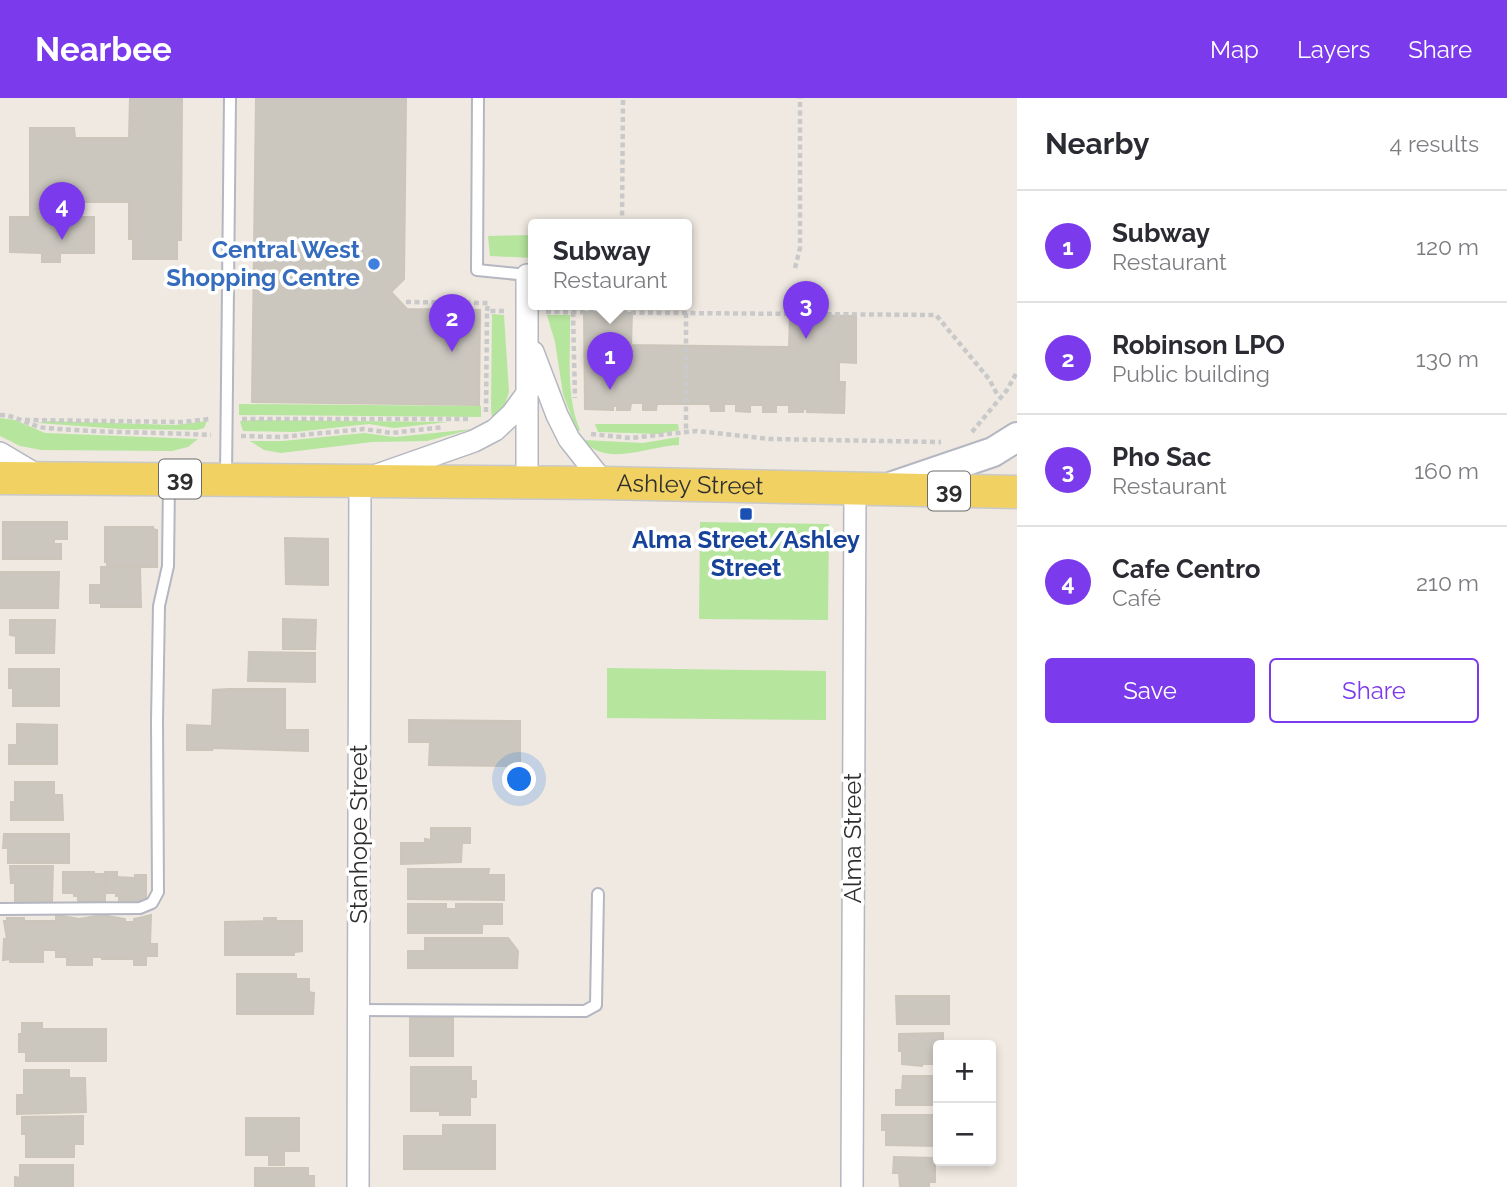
<!DOCTYPE html>
<html lang="en">
<head>
<meta charset="utf-8">
<style>
  body { margin:0; font-family:Raleway,sans-serif; background:#f2f2f3; color:#2b2b33 }
  .controls { position:absolute; right:21px; bottom:21px; display:grid; overflow:hidden; border-radius:7px; box-shadow:0 4px 10px #0003 }
  .controls button { width:63px; height:63px; display:grid; place-items:center; padding:0; border:0; border-bottom:2px solid #e1e1e2; background:#fff; color:#2b2b33; font:35px sans-serif }
  .you { position:absolute; left:520px; top:682px; width:24px; height:24px; margin:-18px; border:5px solid #fff; border-radius:50%; background:#1a73e8; box-shadow:0 0 0 10px #1a73e833 }
  .badge { display:grid; place-items:center; width:46px; height:46px; border-radius:50%; background:#7c3aed; color:#fff; font-size:23px; font-weight:700 }
  .pin { position:absolute; translate:-50% -58px; filter:drop-shadow(0 2px 4px #0008) }
  .pin::after { content:''; position:absolute; top:37px; width:24px; height:21px; background:inherit; clip-path:polygon(0 0,100% 0,50% 100%) }
  .popup { position:absolute; left:528px; top:121px; width:164px; height:91px; box-sizing:border-box; display:grid; place-content:center; border-radius:7px; background:#fff; filter:drop-shadow(0 2px 5px #0005); font-size:23px; white-space:nowrap; color:#7c7c81 }
  .popup b { font-size:26px; color:#2b2b33 }
  .popup::after { content:''; position:absolute; left:50%; top:100%; margin-left:-14px; border:14px solid transparent; border-top-color:#fff }
  .list { margin:0; padding:0; list-style:none }
  h2 { display:flex; justify-content:space-between; align-items:center; height:91px; margin:0; padding:0 28px; font-size:30px }
  h2 small { font-size:23px; font-weight:400; color:#7c7c81 }
  .list li { display:grid; grid-template-columns:46px 1fr auto; gap:21px; align-items:center; box-sizing:border-box; height:112px; padding:0 28px; border-top:2px solid #e1e1e2 }
  .list b { display:block; font-size:26px; white-space:nowrap }
  .list p { margin:0; font-size:23px; white-space:nowrap; color:#7c7c81 }
  .list em { font-size:23px; font-style:normal; color:#7c7c81 }
  .actions { display:flex; gap:14px; padding:21px 28px }
  .actions a { flex:1; padding:16px 0; border:2px solid #7c3aed; border-radius:7px; text-align:center; font-size:24px; color:#7c3aed }
  .actions .main { background:#7c3aed; color:#fff }
  .map { position:relative; flex:none; width:1017px; height:1089px; overflow:hidden }
  header { display:flex; align-items:center; gap:42px; box-sizing:border-box; height:98px; padding:0 35px; background:#7c3aed; color:#fff }
  header strong { font-size:33px }
  nav { display:flex; gap:38px; margin-inline-start:auto; font-size:24px }
  main { display:flex }
  aside { flex:1; background:#fff }
  .map>svg:first-child { display:block }
</style>
</head>
<body>
<header>
<strong>Nearbee</strong>
<nav><a>Map</a><a>Layers</a><a>Share</a></nav>
</header>
<main>
<div class="map">
<svg width="1017" height="1089" viewBox="0 0 1017 1089">
  <rect width="100%" height="100%" fill="#efe9e1"/>
  <path fill="#b6e59e" d="M533,137V160L490,158L488,138Z
    M492,216L504,217L509,294L504,309L495,319H492L491,311Z
    M547,217H570C571,254 565,297 580,332L577,334L563,296L555,244Z
    M239,306L481,308V319L239,317Z
    M0,320L15,322L45,335L198,341L188,349L172,353L41,352L20,348L0,338Z
    M256,322L448,324L394,330L369,326L295,334L243,333L240,323Z
    M49,323L175,327L207,323L204,330L197,332L121,331L38,325Z
    M595,326H678L679,332L659,336L598,334Z
    M473,331L427,343L372,344L281,355L264,352L250,343H282L364,335L395,339Z
    M679,339V347C647,348 607,370 583,342L643,345Z
    M700,424L829,426L828,522L699,521Z
    M607,570L826,573V622L607,620Z"/>
  <path fill="#cbc7bf" stroke="#cbc5ba" stroke-width="2" d="M130,0H182L181,142H177V161H133V141H129V104H74V119H94V155H60V164H42V155L10,154V119H30V30H74L75,40H129Z
    M256,0H406L404,181L391,194L407,211L480,212L479,307L252,304Z
    M584,214L632,215L631,247L789,249L790,217L856,218V265L839,264V284H845L844,315L807,314V311H803V314H789V307H776V314H763V307H750V314L736,313V306H724V313H711L710,306H657L656,312H643V305H631L630,312H617V308H613V312L585,311Z
    M3,424H67V441H54V446H61V461H3Z
    M105,429H153V431L157,432V469H107V464H105Z
    M285,440L328,441V487L286,486Z
    M101,469H140L141,509H101V505H90V487H101Z
    M0,474H59L58,510H0Z
    M283,521L316,522L315,551H283Z
    M10,522H55L54,555H16V538L10,537Z
    M249,554L315,555V584L248,583Z
    M9,571H59V608H13V590H9Z
    M229,591H285V632H308V653L213,650L212,652H187V627L212,628L213,592Z
    M409,622L520,623V668L429,667L430,644H409Z
    M17,626L57,627V666H9V647H17Z
    M15,684H54V697H62L63,722H11V704H15Z
    M431,730H470V745H462L461,764L401,766V745H425V741L431,742Z
    M4,736H69V765H8V750H3Z
    M10,768H53L52,804H15V785H11Z
    M408,771H489L488,777H504V802L408,801Z
    M63,774H94V776H105V803H78V798H74V795H63Z
    M105,774H117V779L135,780V777H146V803H119V798H116V795H105Z
    M408,806H446V811H456V806H502V826H482V835H408Z
    M56,817L79,821L102,817L125,821V824H134V821L151,817L150,846H157V858H146V867H134V861H102V859H92V867H67V859H56V852H43V864H10V861L3,862L4,841H7L4,823H7V820H24V823H56Z
    M264,820H276V823H302V853L294,854V857H225V824L264,823Z
    M425,840H508L518,853L517,870H408V853H425Z
    M237,876H296V881H309V894L314,895L313,916H237Z
    M896,898H949V926H897Z
    M410,920H453V958H410Z
    M22,925H42V931H106V963H26V954H19V936H22Z
    M943,935V947H938V953H935V966H922V968L902,966V953H899V936Z
    M411,969H471V983H476V999H470V1017H440V1013H411Z
    M24,972H69V980H85L86,1014L17,1016V997H24Z
    M903,978H938V1007H896V992H902Z
    M882,1017H935V1048L886,1047V1032H882Z
    M83,1018V1046H74V1059H26V1036H22V1019Z
    M246,1020H299V1053H284V1067H269V1057H246Z
    M443,1027H495V1071H404V1038H443Z
    M894,1059L935,1060V1084H929V1089H900L899,1075H893Z
    M20,1067H73V1089H15V1079L20,1080Z
    M255,1070H308V1078H314V1088H255Z"/>
  <g fill="none" stroke-linecap="round" stroke-linejoin="round">
    <g stroke="#b4b7c1" stroke-width="14">
      <path id="lane" d="M478,0L477,172L527,177
        M226,379L230,0
        M0,811L140,810L152,805L158,794L157,623L159,508L168,468L169,383
        M358,912L585,913L596,907L598,796"/>
    </g>
    <g stroke="#b4b7c1" stroke-width="24">
      <path id="street" d="M527,177V385
        M533,254L557,317L569,341L604,385
        M0,355L37,377
        M358,1089L360,383L474,343L495,332L512,316L528,294
        M852,1089L855,391"/>
    </g>
    <g stroke="#b4b7c1" stroke-width="32">
      <path id="secondary" d="M893,388L993,354L1017,339"/>
    </g>
    <g stroke="#c9c9c9" stroke-width="35">
      <g id="primary">
        <path id="s1" d="M0,380L604,385L1017,394"/>
      </g>
    </g>
    <path stroke="#c9c9c9" stroke-width="4.5" stroke-dasharray="5 3.5" stroke-linecap="butt" d="M622,126L623,0
      M795,170L800,150V0
      M406,204L488,205L487,213H505
      M546,214L936,217L989,281L997,296L1001,300
      M573,214L575,300
      M686,215V333
      M795,216V196
      M486,314L487,213
      M0,317C17,317 30,329 47,330C101,335 156,334 211,337
      M242,321H468
      M25,322L183,324L209,321
      M972,334L1007,292L1017,274
      M591,336L630,340L697,333L770,341L941,344
      M241,338L281,339L364,331L391,335L444,329"/>
    <use href="#lane" stroke="#fff" stroke-width="10"/>
    <use href="#street" stroke="#fff" stroke-width="21"/>
    <use href="#secondary" stroke="#fff" stroke-width="28"/>
    <use href="#primary" stroke="#f2d163" stroke-width="32"/>
  </g>
  <circle fill="#3f7fe0" stroke="#fff" stroke-width="2.5" cx="374" cy="166" r="7"/>
  <rect fill="#1a4fb4" stroke="#fff" stroke-width="2.5" x="739" y="409" width="14" height="14" rx="3.5"/>
  <g text-anchor="middle" stroke-width="7" stroke-linejoin="round" paint-order="stroke">
    <g fill="#fff" stroke="#6d6d6d" stroke-width="2">
      <rect x="159" y="361.5" width="42" height="39" rx="5"/>
      <rect x="928" y="373.5" width="42" height="39" rx="5"/>
    </g>
    <g font-size="23" font-weight="bold" fill="#2e2e2e">
      <text x="180" y="389">39</text>
      <text x="949" y="401">39</text>
    </g>
    <g font-size="24" font-weight="bold" fill="#366cbe" stroke="#fff" text-anchor="end">
      <text x="360" y="160">Central West<tspan x="360" dy="28">Shopping Centre</tspan></text>
    </g>
    <g font-size="24" fill="#2e2e2e" stroke="#fff">
      <text dy="8" stroke="none"><textPath href="#s1" startOffset="690">Ashley Street</textPath></text>
      <text transform="translate(359 736) rotate(-90)" y="8">Stanhope Street</text>
      <text transform="translate(853 740) rotate(-90)" y="8">Alma Street</text>
    </g>
    <g font-size="24" font-weight="bold" fill="#164399" stroke="#fff">
      <text x="746" y="450">Alma Street/Ashley<tspan x="746" dy="28">Street</tspan></text>
    </g>
  </g>
</svg>
<div class="controls">
<button>+</button>
<button>−</button>
</div>
<div class="you"></div>
<div class="pin badge" style="left:610px;top:292px">1</div>
<div class="popup"><b>Subway</b>Restaurant</div>
<div class="pin badge" style="left:452px;top:254px">2</div>
<div class="pin badge" style="left:806px;top:241px">3</div>
<div class="pin badge" style="left:62px;top:142px">4</div>
</div>
<aside>
<h2>Nearby<small>4 results</small></h2>
<ul class="list">
<li><span class="badge">1</span><div><b>Subway</b><p>Restaurant</p></div><em>120 m</em></li>
<li><span class="badge">2</span><div><b>Robinson LPO</b><p>Public building</p></div><em>130 m</em></li>
<li><span class="badge">3</span><div><b>Pho Sac</b><p>Restaurant</p></div><em>160 m</em></li>
<li><span class="badge">4</span><div><b>Cafe Centro</b><p>Café</p></div><em>210 m</em></li>
</ul>
<div class="actions"><a class="main">Save</a><a>Share</a></div>
</aside>
</main>
</body>
</html>
